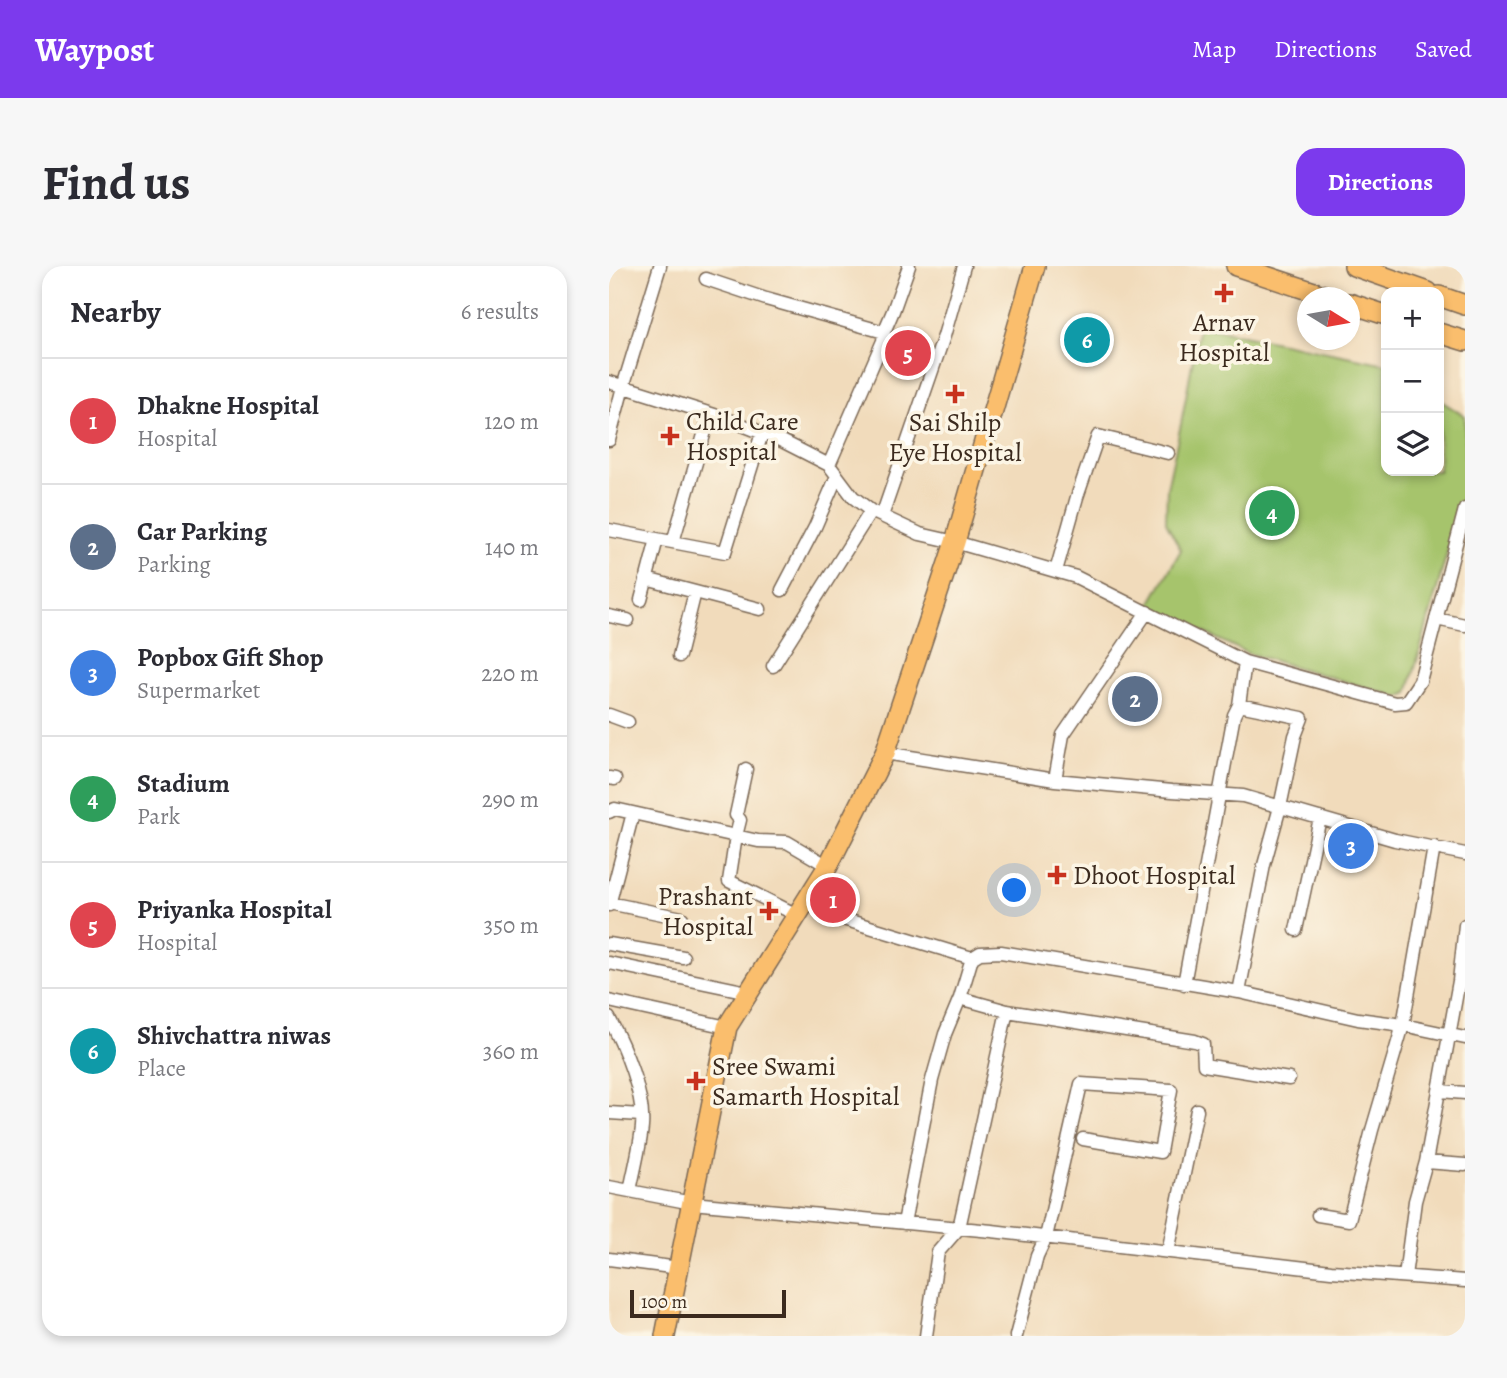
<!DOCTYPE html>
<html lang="en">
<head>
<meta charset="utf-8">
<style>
  body { margin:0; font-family:Alegreya,serif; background:#f7f7f7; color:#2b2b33 }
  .controls { position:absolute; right:21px; top:21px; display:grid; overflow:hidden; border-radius:14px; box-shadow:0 4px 10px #0003 }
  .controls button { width:63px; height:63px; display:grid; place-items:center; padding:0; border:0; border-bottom:2px solid #e1e1e2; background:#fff; color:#2b2b33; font:35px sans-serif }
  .compass { position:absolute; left:688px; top:21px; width:63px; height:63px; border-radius:50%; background:#fff; box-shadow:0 4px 10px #0003; rotate:101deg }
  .scale { position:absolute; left:21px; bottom:18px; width:156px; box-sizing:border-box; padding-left:7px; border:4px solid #3b2a1e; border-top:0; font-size:19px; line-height:24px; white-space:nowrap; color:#3b2a1e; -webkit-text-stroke:5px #fcf5e5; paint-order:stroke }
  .you { position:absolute; left:406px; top:625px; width:24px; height:24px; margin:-18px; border:5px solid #fff; border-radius:50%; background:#1a73e8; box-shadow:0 0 0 10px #1a73e833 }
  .badge { display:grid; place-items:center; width:46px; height:46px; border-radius:50%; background:#7c3aed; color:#fff; font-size:23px; font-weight:700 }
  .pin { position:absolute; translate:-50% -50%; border:4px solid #fff; box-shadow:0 2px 7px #0006 }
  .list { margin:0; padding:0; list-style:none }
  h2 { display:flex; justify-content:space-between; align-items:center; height:91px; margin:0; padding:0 28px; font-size:30px }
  h2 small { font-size:23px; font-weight:400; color:#7c7c81 }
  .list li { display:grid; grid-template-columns:46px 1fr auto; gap:21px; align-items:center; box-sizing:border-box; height:126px; padding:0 28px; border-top:2px solid #e1e1e2 }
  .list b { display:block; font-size:26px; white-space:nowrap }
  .list p { margin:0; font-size:23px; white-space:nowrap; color:#7c7c81 }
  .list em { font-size:23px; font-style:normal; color:#7c7c81 }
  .icon { flex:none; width:38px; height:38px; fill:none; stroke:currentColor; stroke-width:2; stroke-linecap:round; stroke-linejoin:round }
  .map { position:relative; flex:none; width:856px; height:1070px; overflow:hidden; border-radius:21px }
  header { display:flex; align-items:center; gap:42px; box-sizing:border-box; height:98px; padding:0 35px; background:#7c3aed; color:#fff }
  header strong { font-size:33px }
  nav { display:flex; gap:38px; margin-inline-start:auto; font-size:24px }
  .intro { display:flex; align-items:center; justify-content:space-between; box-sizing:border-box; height:168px; padding:0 42px }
  h1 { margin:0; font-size:49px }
  .button { padding:18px 32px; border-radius:21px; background:#7c3aed; color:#fff; font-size:24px; font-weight:700 }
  main { display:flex; gap:42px; padding:0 42px }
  aside { flex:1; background:#fff; border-radius:21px; box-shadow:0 4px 10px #0003 }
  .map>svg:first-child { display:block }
</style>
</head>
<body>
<header>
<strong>Waypost</strong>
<nav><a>Map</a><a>Directions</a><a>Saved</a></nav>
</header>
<div class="intro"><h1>Find us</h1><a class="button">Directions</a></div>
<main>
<aside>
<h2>Nearby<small>6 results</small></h2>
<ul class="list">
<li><span class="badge" style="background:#e0444e">1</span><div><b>Dhakne Hospital</b><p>Hospital</p></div><em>120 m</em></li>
<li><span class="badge" style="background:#5c6f8a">2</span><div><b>Car Parking</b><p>Parking</p></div><em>140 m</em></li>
<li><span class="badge" style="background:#3f7fe0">3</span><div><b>Popbox Gift Shop</b><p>Supermarket</p></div><em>220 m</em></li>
<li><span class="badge" style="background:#2e9e5b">4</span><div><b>Stadium</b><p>Park</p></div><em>290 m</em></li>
<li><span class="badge" style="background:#e0444e">5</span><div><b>Priyanka Hospital</b><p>Hospital</p></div><em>350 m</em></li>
<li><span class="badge" style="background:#0f9aa8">6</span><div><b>Shivchattra niwas</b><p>Place</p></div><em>360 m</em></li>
</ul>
</aside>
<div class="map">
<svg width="856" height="1070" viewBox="0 0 856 1070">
  <rect width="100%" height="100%" fill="#fcf5e5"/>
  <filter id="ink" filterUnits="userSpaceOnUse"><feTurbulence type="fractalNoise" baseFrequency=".0143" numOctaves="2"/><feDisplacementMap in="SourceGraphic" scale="14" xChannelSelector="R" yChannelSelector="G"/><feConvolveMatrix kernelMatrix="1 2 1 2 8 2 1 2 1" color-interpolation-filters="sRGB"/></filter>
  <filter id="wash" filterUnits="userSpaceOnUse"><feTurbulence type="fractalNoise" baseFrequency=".00686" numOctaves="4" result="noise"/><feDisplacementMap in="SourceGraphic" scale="28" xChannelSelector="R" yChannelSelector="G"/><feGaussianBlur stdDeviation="1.57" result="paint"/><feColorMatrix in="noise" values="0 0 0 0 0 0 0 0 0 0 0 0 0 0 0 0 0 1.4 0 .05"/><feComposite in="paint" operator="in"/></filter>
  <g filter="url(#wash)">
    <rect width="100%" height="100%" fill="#f1dbbb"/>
    <path fill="#a6c46c" stroke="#707745" stroke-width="2" d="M590,60L777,98V205H830V134L856,150V222L799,427L790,431L638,387L540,340L572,284L557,256L558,222L572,158Z"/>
  </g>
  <g filter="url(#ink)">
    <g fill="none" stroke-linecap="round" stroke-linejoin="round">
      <g stroke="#7b6855" stroke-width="15">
        <path id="minor" d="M97,13L157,33L275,66
          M0,116L118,153L169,173L220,199L244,231L262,245L311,268L346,276L467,311L636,396L786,437L797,436L811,415L856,243
          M0,174L14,121L51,0
          M220,199L274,75L275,66L284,45L300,0
          M273,250L335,70L355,0
          M0,264L116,286L153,167
          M64,276L101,148
          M447,305L468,231L489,170L559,187
          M37,313L151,343
          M173,324L206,261L228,210
          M32,334L48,273
          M0,350L19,354
          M827,353L856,359
          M70,390L86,326
          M164,400L262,245
          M0,449L19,456
          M276,487L446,514L563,525L634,530L786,574L856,588
          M137,503L127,549L131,554L127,570L120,615L188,649
          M0,512L6,513
          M446,514L454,469L538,346
          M0,546L6,543L149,575L178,576L219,600
          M201,628L231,652L363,692L371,687L392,686L630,726L749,753L794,759L856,772
          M0,637L73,652
          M0,639L24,547
          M687,664L711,552
          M0,678L74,691
          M0,697L139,726
          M575,718L625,449L630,439L636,396
          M630,726L655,599L671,541L686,470L693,452L630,439
          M351,732L398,745L586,775L594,778L595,799L680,813
          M0,735L118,761
          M0,752C15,780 36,829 33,861C31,882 25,904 21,925
          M831,825L856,827
          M0,847L32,849
          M817,896L850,715L856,659
          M0,921L83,937L383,965L722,1005L856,1015
          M709,949L740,954L763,864L794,759L825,581
          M295,957L323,814L336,768L351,732L363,692
          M559,986L588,844
          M0,993L70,1002
          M796,1010L806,935L817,896L856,899
          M317,1070L329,986L350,962L398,745
          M407,1070L428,990L437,971L472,818L562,824L551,886L474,873"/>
      </g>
      <g stroke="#7b6855" stroke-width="22">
        <path id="primary" d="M627,0L723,32
          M745,0L819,26
          M830,30L856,39
          M740,37L777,49
          M830,67L856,75
          M56,1070L118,761L219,600L276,487L346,276L426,0"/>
      </g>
      <use href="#minor" stroke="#fff" stroke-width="12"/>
      <use href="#primary" stroke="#fabe6d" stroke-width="19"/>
    </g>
  </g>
  <g fill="#c8321e" stroke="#fcf5e5" stroke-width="2.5">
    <path d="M611.5 16.5h7v7h7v7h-7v7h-7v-7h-7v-7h7z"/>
    <path d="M342.5 117.5h7v7h7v7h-7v7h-7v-7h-7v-7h7z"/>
    <path d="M57.5 159.5h7v7h7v7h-7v7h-7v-7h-7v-7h7z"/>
    <path d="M444.5 598.5h7v7h7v7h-7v7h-7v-7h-7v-7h7z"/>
    <path d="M156.5 634.5h7v7h7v7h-7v7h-7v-7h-7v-7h7z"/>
    <path d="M83.5 804.5h7v7h7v7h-7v7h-7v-7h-7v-7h7z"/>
  </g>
  <g text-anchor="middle" stroke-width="7" stroke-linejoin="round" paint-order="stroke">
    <g font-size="26" fill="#3b2a1e" stroke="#fcf5e5" text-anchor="start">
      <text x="615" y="65" text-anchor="middle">Arnav<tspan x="615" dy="30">Hospital</tspan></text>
      <text x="77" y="164">Child Care<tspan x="77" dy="30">Hospital</tspan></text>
      <text x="346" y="165" text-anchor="middle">Sai Shilp<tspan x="346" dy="30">Eye Hospital</tspan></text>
      <text x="464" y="618">Dhoot Hospital</text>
      <text x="144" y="639" text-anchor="end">Prashant<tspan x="144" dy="30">Hospital</tspan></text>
      <text x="103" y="809">Sree Swami<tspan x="103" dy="30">Samarth Hospital</tspan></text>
    </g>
  </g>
</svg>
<div class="controls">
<button>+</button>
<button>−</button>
<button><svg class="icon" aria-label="layers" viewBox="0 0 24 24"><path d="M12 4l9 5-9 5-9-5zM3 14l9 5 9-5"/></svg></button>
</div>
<svg class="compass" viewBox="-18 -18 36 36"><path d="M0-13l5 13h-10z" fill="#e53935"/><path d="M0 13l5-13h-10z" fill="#7c7c81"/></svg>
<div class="scale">100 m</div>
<div class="you"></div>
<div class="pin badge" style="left:224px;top:634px;background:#e0444e">1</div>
<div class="pin badge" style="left:526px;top:433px;background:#5c6f8a">2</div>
<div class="pin badge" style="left:742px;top:580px;background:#3f7fe0">3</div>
<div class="pin badge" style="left:663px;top:247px;background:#2e9e5b">4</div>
<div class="pin badge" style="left:299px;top:87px;background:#e0444e">5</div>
<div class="pin badge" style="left:478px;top:74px;background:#0f9aa8">6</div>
</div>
</main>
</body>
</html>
